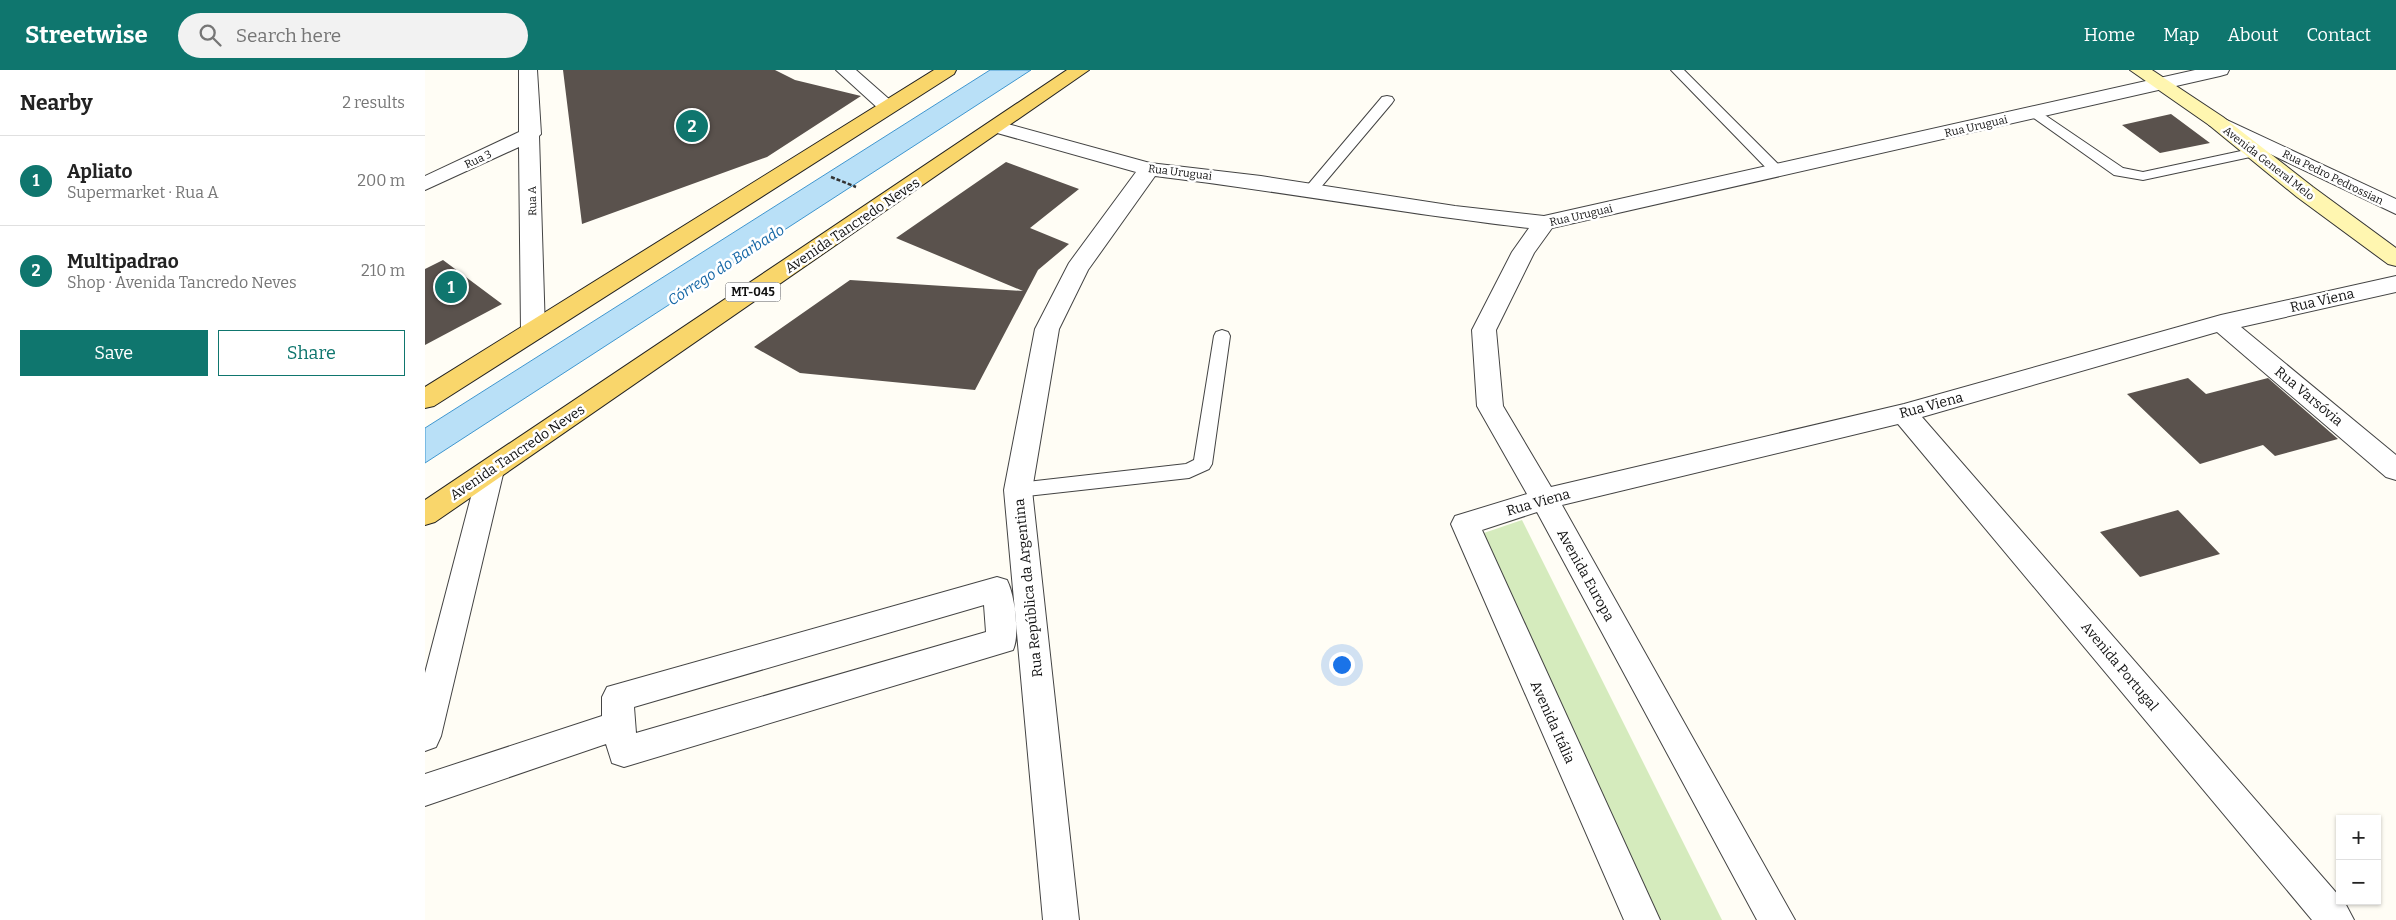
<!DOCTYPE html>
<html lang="en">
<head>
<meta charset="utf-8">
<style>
  body { margin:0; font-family:Bitter,serif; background:#f2f2f2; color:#222 }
  .controls { position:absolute; right:15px; bottom:15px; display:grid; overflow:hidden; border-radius:0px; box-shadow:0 1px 4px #0004 }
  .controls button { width:45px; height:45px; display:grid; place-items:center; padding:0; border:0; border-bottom:1px solid #e0e0e0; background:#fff; color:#222; font:25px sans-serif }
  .you { position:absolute; left:916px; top:594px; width:18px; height:18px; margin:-12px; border:4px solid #fff; border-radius:50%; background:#1a73e8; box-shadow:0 0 0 8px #1a73e833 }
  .badge { display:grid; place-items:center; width:32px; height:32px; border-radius:50%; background:#0f766e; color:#fff; font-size:16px; font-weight:700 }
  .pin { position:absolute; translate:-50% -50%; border:2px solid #fff; box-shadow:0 1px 5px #0006 }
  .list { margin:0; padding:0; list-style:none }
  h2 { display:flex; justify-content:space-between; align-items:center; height:65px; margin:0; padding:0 20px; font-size:21px }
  h2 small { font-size:16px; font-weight:400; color:#767676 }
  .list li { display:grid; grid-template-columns:32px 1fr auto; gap:15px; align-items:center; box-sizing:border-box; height:90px; padding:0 20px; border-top:1px solid #e0e0e0 }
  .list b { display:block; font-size:19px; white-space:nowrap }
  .list p { margin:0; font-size:16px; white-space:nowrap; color:#767676 }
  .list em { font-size:16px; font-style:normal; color:#767676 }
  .actions { display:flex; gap:10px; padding:15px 20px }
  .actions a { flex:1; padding:11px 0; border:1px solid #0f766e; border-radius:0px; text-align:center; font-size:18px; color:#0f766e }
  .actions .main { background:#0f766e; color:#fff }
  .icon { flex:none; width:28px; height:28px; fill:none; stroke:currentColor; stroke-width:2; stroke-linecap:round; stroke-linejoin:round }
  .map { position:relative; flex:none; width:1971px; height:850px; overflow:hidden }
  header { display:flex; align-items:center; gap:30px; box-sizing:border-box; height:70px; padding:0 25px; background:#0f766e; color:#fff }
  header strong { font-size:24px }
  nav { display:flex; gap:28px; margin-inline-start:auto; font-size:18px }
  .search { width:350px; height:45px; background:#f2f2f2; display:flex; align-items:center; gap:12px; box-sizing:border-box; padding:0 18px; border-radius:28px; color:#767676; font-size:19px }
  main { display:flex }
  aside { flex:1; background:#fff }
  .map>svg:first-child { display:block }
</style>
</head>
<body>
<header>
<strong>Streetwise</strong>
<div class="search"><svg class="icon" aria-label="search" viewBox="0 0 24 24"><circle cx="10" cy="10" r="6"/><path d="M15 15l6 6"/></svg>Search here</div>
<nav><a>Home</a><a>Map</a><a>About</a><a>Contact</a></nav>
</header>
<main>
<aside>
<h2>Nearby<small>2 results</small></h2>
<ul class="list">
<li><span class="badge">1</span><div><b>Apliato</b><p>Supermarket · Rua A</p></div><em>200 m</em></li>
<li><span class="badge">2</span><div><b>Multipadrao</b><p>Shop · Avenida Tancredo Neves</p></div><em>210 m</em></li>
</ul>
<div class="actions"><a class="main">Save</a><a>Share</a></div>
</aside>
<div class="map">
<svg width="1971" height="850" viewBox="0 0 1971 850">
  <rect width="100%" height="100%" fill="#fffdf5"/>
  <path fill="#d5ebbd" d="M1097,450L1297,850H1227L1053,465Z"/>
  <path fill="#b9e0f7" stroke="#3f96cf" d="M565,0H606L0,393V358Z"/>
  <path fill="#5a524d" d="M138,0H350L370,10L436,26L342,87L157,154Z
    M1746,44L1785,73L1735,83L1697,55Z
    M581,92L654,119L605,158L644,174L613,200L550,320L375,303L329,277L425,210L598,221L471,168Z
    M18,190L77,234L0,275V199Z
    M1763,308L1781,324L1843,308L1913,369L1850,386L1838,375L1775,394L1702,324Z
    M1753,440L1795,484L1715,507L1675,462Z"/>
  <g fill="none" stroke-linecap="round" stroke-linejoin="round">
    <g stroke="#444" stroke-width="2">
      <path id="lane" d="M1246,0H1259L1357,98L1359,101L1357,104H1347Z
        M962,26L967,27L969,30L967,33L891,123H881L879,120L881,117L957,27Z
        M1611,39L1698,98L1718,102L1830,78L1837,82L1830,86L1718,110L1689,105L1606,46L1604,43Z
        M797,260L803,262L805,266L787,394L784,399L764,408L593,427L586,425L584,420L586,415L593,413L761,394L769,390L789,266L791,262Z"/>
    </g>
    <g stroke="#444" stroke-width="2">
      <path id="street" d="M94,0H112L116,64L114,66L120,261L117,267L108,269L99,267L96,261L94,77L0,120V106L94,62Z
        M411,0H431L473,37L470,41H456Z
        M1770,0H1804L1802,4L1795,6L1127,158L1109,183L1071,260L1078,336L1126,417L1479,334L1796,245L1971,206V222L1816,257L1971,385V410L1961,407L1792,262L1497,347L1915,827V831H1919L1929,850H1887L1473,354L1137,435L1370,850H1332L1112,442L1057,460L1235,850H1199L1026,454L1030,446L1102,424L1052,336L1047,260L1087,182L1104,158C979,144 855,121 730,106L663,200L634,259L607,420L654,850H618L579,420L610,259L644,193L711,102L565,61L562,57L565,53H579L725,93L836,106L1030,136L1119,146Z
        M1791,45L1971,129V144L1784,55L1781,51L1784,47Z
        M66,390L76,393L79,400L16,666L11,677L0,681V603L53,400L56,393Z
        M572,507L582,510C590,526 595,565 588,580L199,697L187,693L181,674L0,736V704L177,646V627L182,617ZM559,535L561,562L211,663L209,637Z"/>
    </g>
    <g stroke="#333" stroke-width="2">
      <path id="secondary" d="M1705,0H1727L1798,47L1888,117L1971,178V196L1963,194L1872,127L1784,55Z"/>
    </g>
    <g stroke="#222" stroke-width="2">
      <path id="primary" d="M509,0H531L529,4L9,336L0,338V317Z
        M642,0H664L10,452L0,455V430Z"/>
    </g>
    <path stroke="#333" stroke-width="2.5" stroke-dasharray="4 2" stroke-linecap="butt" d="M406,107L431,117"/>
    <use href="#lane" fill="#fff" fill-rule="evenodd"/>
    <use href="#street" fill="#fff" fill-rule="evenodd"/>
    <use href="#secondary" fill="#fff6b0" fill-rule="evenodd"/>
    <use href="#primary" fill="#f9d66b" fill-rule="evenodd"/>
  </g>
  <g text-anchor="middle" stroke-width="5" stroke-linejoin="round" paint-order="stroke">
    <g font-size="11" fill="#111" stroke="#fff">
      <text transform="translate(1551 56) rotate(-13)" y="4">Rua Uruguai</text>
      <text transform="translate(53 89) rotate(-25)" y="4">Rua 3</text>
      <text transform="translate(1844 93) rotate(38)" y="4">Avenida General Melo</text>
      <text transform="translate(755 102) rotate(7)" y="4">Rua Uruguai</text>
      <text transform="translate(1908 107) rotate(26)" y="4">Rua Pedro Pedrossian</text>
      <text transform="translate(107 131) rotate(-91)" y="4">Rua A</text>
      <text transform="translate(1156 145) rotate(-13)" y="4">Rua Uruguai</text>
    </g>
    <rect fill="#fff" stroke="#585858" stroke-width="1" x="300.5" y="212.5" width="55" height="19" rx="4"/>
    <g font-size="12" font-weight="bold" fill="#111">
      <text x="328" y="226">MT-045</text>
    </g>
    <g font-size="14" fill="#111" stroke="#fff">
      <text transform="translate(427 155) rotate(-34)" y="5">Avenida Tancredo Neves</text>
      <text transform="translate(1897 230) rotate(-13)" y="5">Rua Viena</text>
      <text transform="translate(1884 326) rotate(40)" y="5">Rua Varsóvia</text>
      <text transform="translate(1506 335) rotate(-15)" y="5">Rua Viena</text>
      <text transform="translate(92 382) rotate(-34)" y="5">Avenida Tancredo Neves</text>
      <text transform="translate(1113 432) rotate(-16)" y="5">Rua Viena</text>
      <text transform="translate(1161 505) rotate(61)" y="5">Avenida Europa</text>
      <text transform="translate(603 518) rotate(-96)" y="5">Rua República da Argentina</text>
      <text transform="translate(1695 596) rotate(50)" y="5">Avenida Portugal</text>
      <text transform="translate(1128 652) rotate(66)" y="5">Avenida Itália</text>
    </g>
    <g font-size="15" font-style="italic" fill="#1768a6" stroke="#fff">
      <text transform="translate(301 195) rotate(-33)" y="5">Córrego do Barbado</text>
    </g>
  </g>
</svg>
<div class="controls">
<button>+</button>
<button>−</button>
</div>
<div class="you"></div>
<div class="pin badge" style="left:26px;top:217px">1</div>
<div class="pin badge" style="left:267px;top:56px">2</div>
</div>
</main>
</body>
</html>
